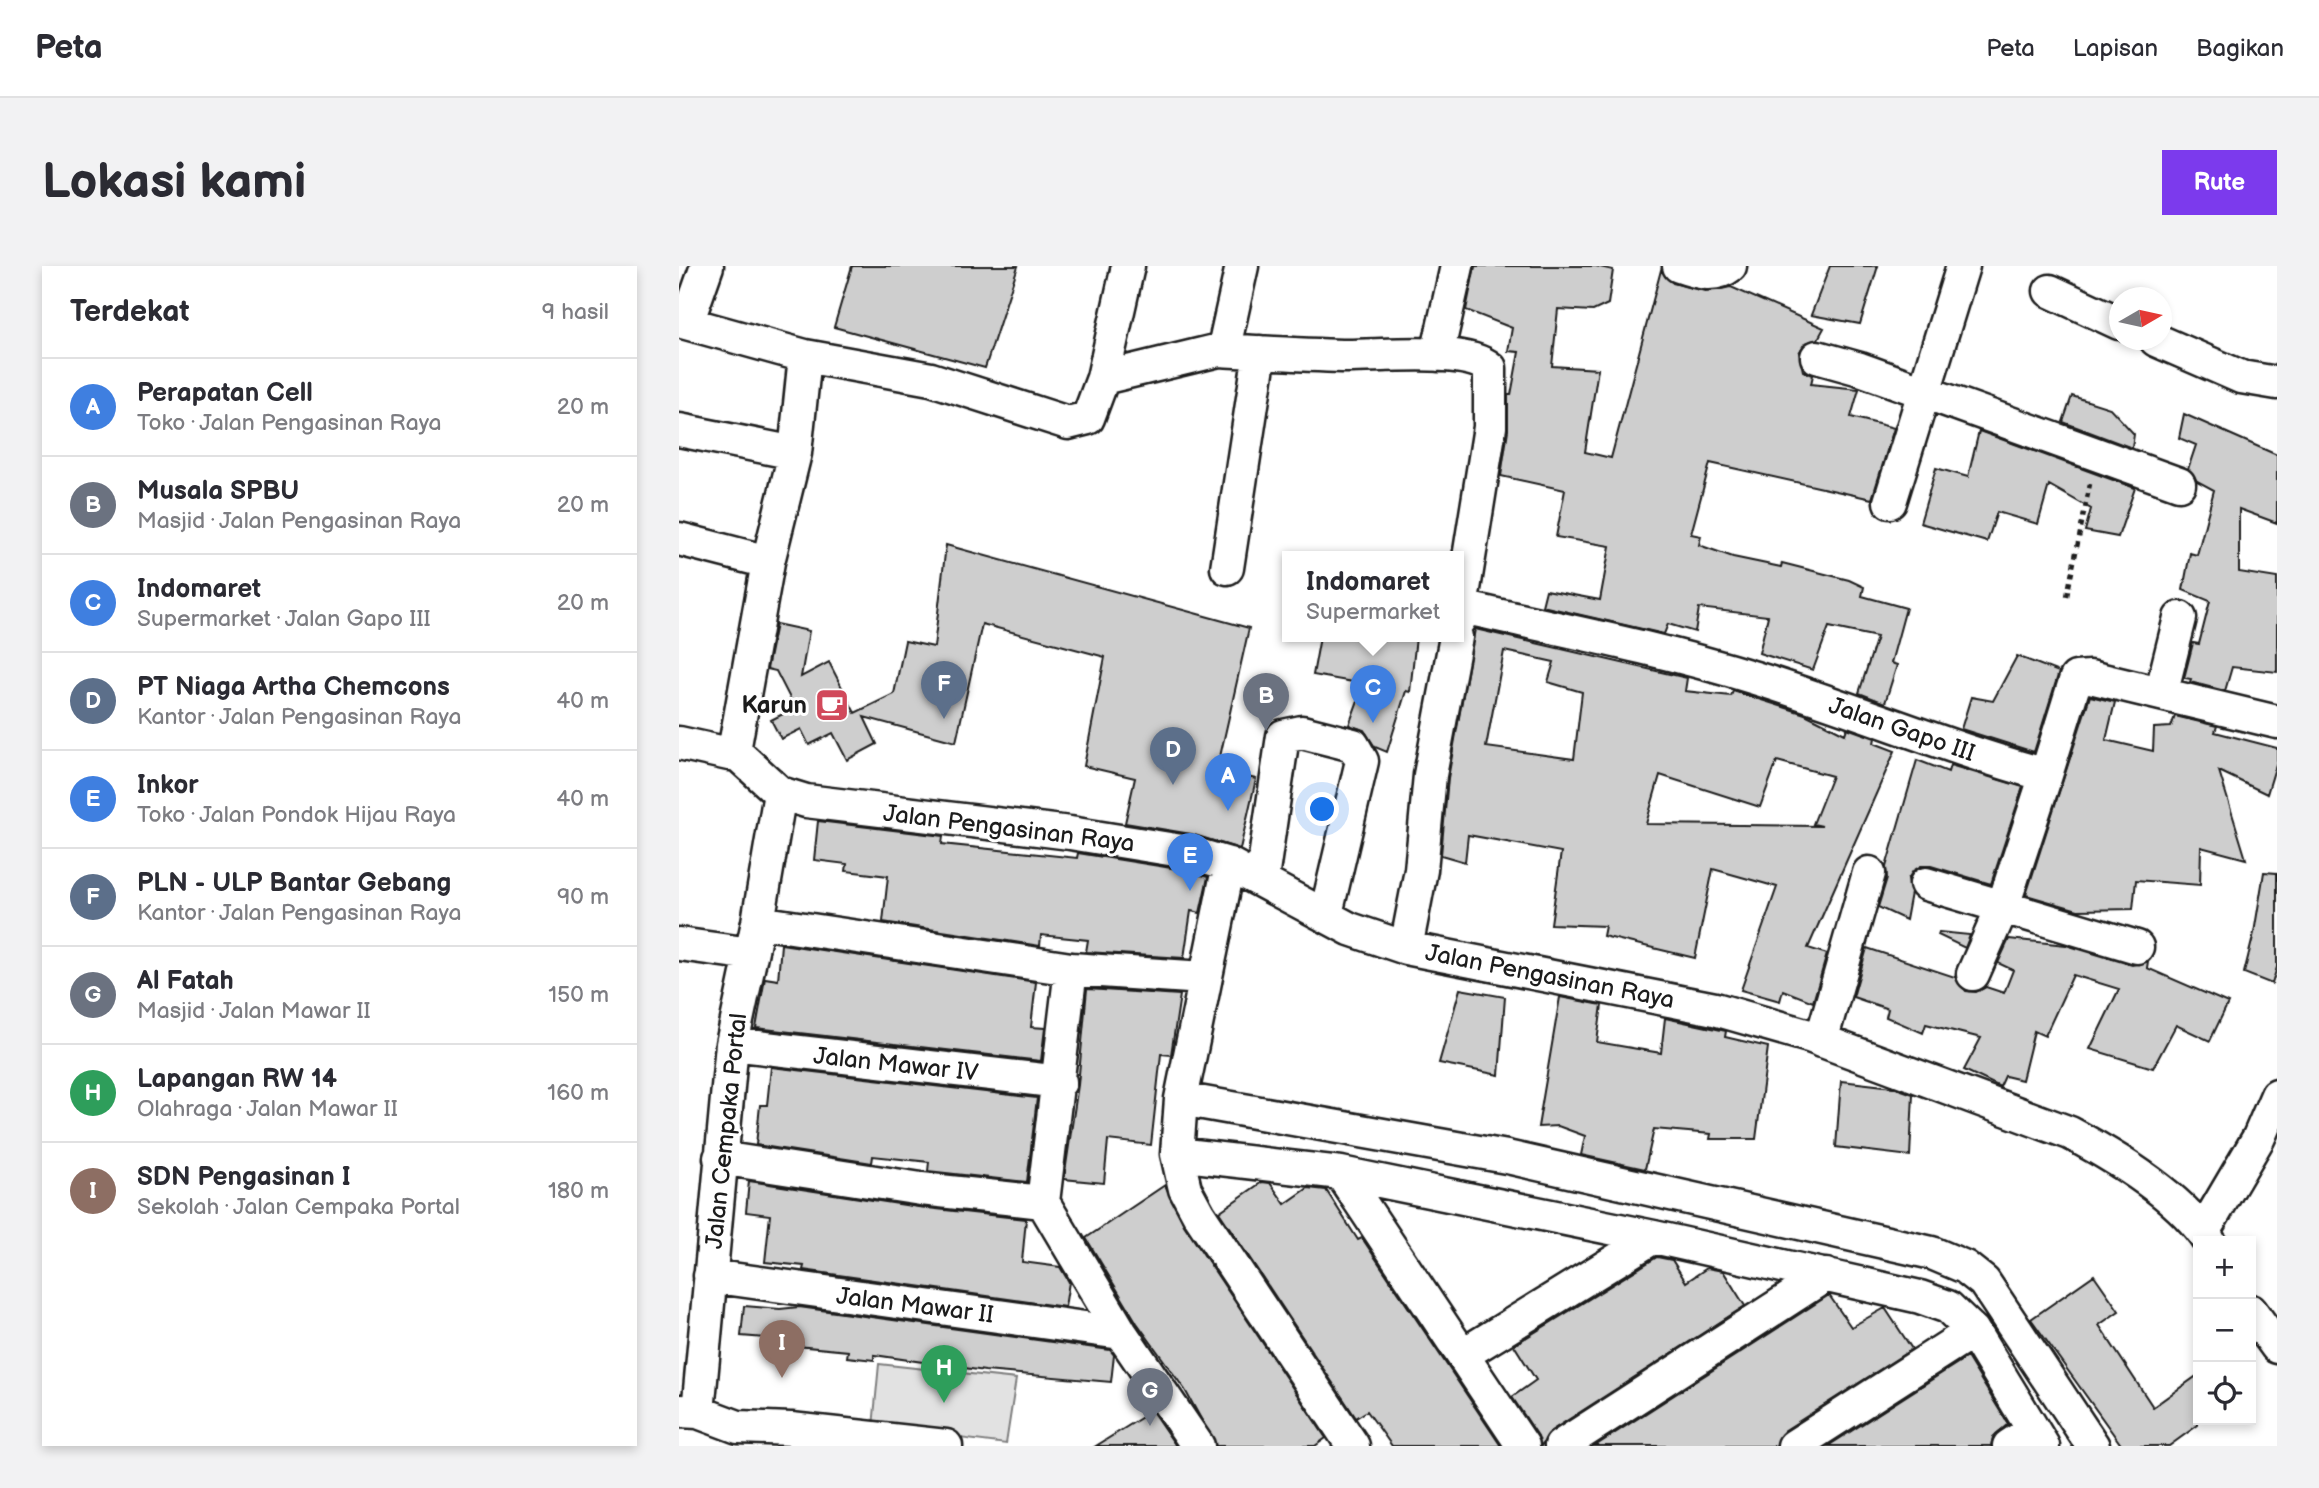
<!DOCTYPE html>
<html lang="id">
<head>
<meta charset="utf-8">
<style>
  body { margin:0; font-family:"Balsamiq Sans",sans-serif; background:#f2f2f3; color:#2b2b33 }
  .controls { position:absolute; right:21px; bottom:21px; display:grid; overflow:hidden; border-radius:0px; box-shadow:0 4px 10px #0003 }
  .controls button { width:63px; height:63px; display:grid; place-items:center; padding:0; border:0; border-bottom:2px solid #e1e1e2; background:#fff; color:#2b2b33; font:35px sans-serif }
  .compass { position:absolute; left:1430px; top:21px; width:63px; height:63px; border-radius:50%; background:#fff; box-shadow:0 4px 10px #0003; rotate:81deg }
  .you { position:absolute; left:644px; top:544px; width:24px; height:24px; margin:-18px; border:5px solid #fff; border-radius:50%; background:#1a73e8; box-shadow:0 0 0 10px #1a73e833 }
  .badge { display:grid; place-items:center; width:46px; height:46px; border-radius:50%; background:#7c3aed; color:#fff; font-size:23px; font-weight:700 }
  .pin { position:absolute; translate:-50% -58px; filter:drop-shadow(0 2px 4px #0008) }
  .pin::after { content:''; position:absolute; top:37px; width:24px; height:21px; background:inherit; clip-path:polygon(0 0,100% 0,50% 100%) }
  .popup { position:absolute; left:603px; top:285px; width:182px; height:91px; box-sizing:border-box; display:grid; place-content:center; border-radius:0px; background:#fff; filter:drop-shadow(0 2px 5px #0005); font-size:23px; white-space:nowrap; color:#7c7c81 }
  .popup b { font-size:26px; color:#2b2b33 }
  .popup::after { content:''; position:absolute; left:50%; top:100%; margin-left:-14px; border:14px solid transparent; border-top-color:#fff }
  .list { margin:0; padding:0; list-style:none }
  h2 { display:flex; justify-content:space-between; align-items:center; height:91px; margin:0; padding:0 28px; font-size:30px }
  h2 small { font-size:23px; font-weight:400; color:#7c7c81 }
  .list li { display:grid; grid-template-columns:46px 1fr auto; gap:21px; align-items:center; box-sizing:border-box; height:98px; padding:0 28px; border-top:2px solid #e1e1e2 }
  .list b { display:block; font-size:26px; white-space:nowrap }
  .list p { margin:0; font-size:23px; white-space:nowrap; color:#7c7c81 }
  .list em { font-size:23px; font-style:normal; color:#7c7c81 }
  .icon { flex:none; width:38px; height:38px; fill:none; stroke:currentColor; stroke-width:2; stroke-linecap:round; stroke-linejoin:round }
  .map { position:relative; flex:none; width:1598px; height:1180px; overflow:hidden; border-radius:0px }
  header { display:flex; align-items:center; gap:42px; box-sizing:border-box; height:98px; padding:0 35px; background:#fff; border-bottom:2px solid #e1e1e2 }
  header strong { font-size:33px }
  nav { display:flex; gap:38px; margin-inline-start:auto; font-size:24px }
  .intro { display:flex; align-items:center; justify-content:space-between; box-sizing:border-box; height:168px; padding:0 42px }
  h1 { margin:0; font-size:49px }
  .button { padding:18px 32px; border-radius:0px; background:#7c3aed; color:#fff; font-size:24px; font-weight:700 }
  main { display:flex; gap:42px; padding:0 42px }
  aside { flex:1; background:#fff; border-radius:0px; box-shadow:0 4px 10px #0003 }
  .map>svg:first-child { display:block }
</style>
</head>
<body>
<header>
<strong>Peta</strong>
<nav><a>Peta</a><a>Lapisan</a><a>Bagikan</a></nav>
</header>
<div class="intro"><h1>Lokasi kami</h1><a class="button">Rute</a></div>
<main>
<aside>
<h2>Terdekat<small>9 hasil</small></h2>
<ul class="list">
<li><span class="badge" style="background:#3f7fe0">A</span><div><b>Perapatan Cell</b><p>Toko · Jalan Pengasinan Raya</p></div><em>20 m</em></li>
<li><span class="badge" style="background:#6b7280">B</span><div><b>Musala SPBU</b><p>Masjid · Jalan Pengasinan Raya</p></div><em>20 m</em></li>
<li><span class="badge" style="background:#3f7fe0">C</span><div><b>Indomaret</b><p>Supermarket · Jalan Gapo III</p></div><em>20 m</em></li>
<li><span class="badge" style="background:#5c6f8a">D</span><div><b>PT Niaga Artha Chemcons</b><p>Kantor · Jalan Pengasinan Raya</p></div><em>40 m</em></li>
<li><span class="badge" style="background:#3f7fe0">E</span><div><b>Inkor</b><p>Toko · Jalan Pondok Hijau Raya</p></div><em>40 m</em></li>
<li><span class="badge" style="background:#5c6f8a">F</span><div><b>PLN - ULP Bantar Gebang</b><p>Kantor · Jalan Pengasinan Raya</p></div><em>90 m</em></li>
<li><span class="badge" style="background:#6b7280">G</span><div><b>Al Fatah</b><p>Masjid · Jalan Mawar II</p></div><em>150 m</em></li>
<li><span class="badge" style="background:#2e9e5b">H</span><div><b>Lapangan RW 14</b><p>Olahraga · Jalan Mawar II</p></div><em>160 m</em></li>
<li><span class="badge" style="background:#8d6e63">I</span><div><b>SDN Pengasinan I</b><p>Sekolah · Jalan Cempaka Portal</p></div><em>180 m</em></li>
</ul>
</aside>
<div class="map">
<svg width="1598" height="1180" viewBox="0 0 1598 1180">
  <rect width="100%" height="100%" fill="#fff"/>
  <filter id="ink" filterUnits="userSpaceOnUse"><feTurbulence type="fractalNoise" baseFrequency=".0143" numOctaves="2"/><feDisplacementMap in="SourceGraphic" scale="14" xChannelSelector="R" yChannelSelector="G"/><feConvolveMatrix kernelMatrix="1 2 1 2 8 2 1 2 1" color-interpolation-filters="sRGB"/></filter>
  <g filter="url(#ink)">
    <path fill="#e2e2e2" stroke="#7f7f7f" stroke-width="2" d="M200,1098L337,1113L327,1178L194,1161Z"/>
    <path fill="#cecece" stroke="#1c1c1c" stroke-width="2" fill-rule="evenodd" d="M173,0H339L306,102L155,61Z
      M796,0H917L934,4L929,38L914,45L879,43L873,100L919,103L906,186L932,192L982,4L994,17L1026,25L1052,21L1145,62L1139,73L1126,77L1120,87L1124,105L1134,109L1132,118L1180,123L1172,151L1215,162L1193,233L1031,197L1012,268L1022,270L1020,279L1054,291L1102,301L1103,297L1170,314L1185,321L1183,330L1227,342L1212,397L1218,399L1206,437L1180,427L1198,371L1150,361L1134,404L1080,387L1089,350L1020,342L1016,366L989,358L985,368L863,340L867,324L921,334L931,280L877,271L886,224L822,210L829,164V129H832L840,86L829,85L833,62L787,44Z
      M1151,0H1199L1181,58L1132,49Z
      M1393,130L1431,142L1455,168L1453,182L1384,156Z
      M1505,148L1598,189V257L1560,243V306L1598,312V406L1553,401L1546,425L1511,416L1512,413L1505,412L1514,377L1520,378L1531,335L1504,324L1511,287L1518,289L1535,224L1518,215L1509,203L1517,179L1500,172Z
      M1300,165L1456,222L1439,271L1406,265L1412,243L1370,219L1359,258L1318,246L1308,276L1241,257L1257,202L1289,211Z
      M267,279L570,362L538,504L577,513L561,583L512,568L446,557L456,512L405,500L426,391L303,358L277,476L185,451L198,478L168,494L154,467L130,479L122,463L102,473L92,454L116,442L97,405L88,403L97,358L130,365L122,411L150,396L176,447L215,428L226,375L255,381Z
      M796,363L1008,412L1006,425L1052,430L1054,425L1126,448L1166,468L1168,462L1196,472L1195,477L1216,485L1129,682L1148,688L1134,736L1104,724L1101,735L1062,724L1098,621L1034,603L1016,692L924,670L926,660L872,658L882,586L789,569L786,596L762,589L769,512ZM825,385L875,396L869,416L903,426L895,493L807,481ZM1098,495L1153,510L1134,558L1143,560L967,558L981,509L1081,541Z
      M641,371H737L731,426L727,425L708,486L696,481L685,464L670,459L685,418L634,409Z
      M1338,390L1380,406L1355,486L1282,463L1292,431L1314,435Z
      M1411,430L1436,436L1427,474L1474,485L1475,462L1492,461L1496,450L1538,460L1536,466L1598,482V495L1588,528L1540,505L1567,593L1522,581L1521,619L1457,614L1454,643L1399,644L1347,629Z
      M1238,494L1269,506L1271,499L1344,521L1312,618L1252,600H1242L1234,605L1229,613L1232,627L1227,654L1199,641L1208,612L1207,601Z
      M139,555L264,570L263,578L398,592L399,587L505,604L529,611L521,647L512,645L505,692L407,686L409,674L362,669L361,680L204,656L209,610L167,605L168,598L135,594Z
      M1585,606L1598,607V701L1593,718L1565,707L1575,667Z
      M1260,666L1291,669L1286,682L1259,669Z
      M1330,673L1387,679L1453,699L1469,695L1468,702L1549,737L1531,775L1497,759L1474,802L1411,783L1440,723L1394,709L1366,770L1355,765L1343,814L1326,810L1321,821L1285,804L1302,772L1247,758L1244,767L1207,751L1209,743L1174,731L1188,682L1276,711L1287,725L1297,726L1307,721L1325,727L1334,704L1319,697Z
      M102,678L357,716L352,761L366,762L362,795L77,762L86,712L99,714Z
      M408,723L501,729L492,789L482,788L472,879L429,874L425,917L385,913L399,819Z
      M781,723L826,731L820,809L760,797Z
      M881,731L923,739L918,776L982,787L986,752L1047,765L1046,771L1089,781L1077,873H1031L1032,868L975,863L966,903L902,889L906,870L879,860L859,861Z
      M92,801L358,832L348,916L249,905L250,896L194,890L193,897L77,879L81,839H88Z
      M1162,815L1214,821L1234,828L1231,890L1157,881Z
      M70,915L239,941L347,953L343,996L381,1001L390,1016L386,1041L124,1004L125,1000L86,996L91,949L67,946Z
      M583,916L591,917L606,938L629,922L647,924L679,974L683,972L822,1180H713L688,1145L677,1152L540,946Z
      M486,919L505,959L647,1172L636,1180H537L506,1124L458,1057L407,972Z
      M978,991L993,994L1007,1016L1028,1002L1044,1005L1066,1040L872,1165L862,1180L859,1170L833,1131L857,1114L835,1079Z
      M1415,1009L1440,1045L1420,1059L1474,1141L1519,1109V1159L1490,1180H1443L1352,1053Z
      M1150,1029L1172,1061L1206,1042L1233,1083L1105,1165L1097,1180H916Z
      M65,1040L101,1043L120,1041L431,1084L435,1089L432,1116L306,1105L195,1089V1094L168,1091L169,1085L97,1078L98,1073L62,1070Z
      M1288,1091L1329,1158L1314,1171L1312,1180H1149Z
      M473,1145L497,1180H417Z"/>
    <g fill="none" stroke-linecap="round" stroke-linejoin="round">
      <g stroke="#1c1c1c" stroke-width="37">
        <path id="minor" d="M1000,0C1017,6 1036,12 1051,0
          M1371,25L1440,57
          M0,55L126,90L116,187L89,296L55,485L101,527L127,535L391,567L509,586L550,598L671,663L727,682L1036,743L1130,770L1391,867C1436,891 1502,931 1530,975
          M8,57L28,0
          M1477,74L1562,111L1598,117
          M540,84C581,86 622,89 663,90C698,91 786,80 811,102V161L780,354
          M758,89L778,0
          M126,90L252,113L389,157L409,152L424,112L449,0
          M1138,91L1181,103L1500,218
          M424,112L540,84L546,77L563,0
          M0,164L116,187
          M1211,236L1284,0
          M0,273L89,296
          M548,302L581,86
          M782,341C880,363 980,382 1076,412C1174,442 1268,482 1367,509L1397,412L1411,411L1598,456
          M1482,428L1501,352
          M0,477L50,488L55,485
          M550,598L502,833L498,888L506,923L520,949L674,1180
          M583,613L604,470L623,466L674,479L683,495L647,648
          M1247,618L1458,681
          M79,656L392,703L525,712
          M0,678L72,688
          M727,682L742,604L751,509L777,371
          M392,703L364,936L442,1067L519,1180
          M1294,708L1324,640L1367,509
          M1142,775L1190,607
          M53,778L381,816
          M502,833L828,891L1253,987L1286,1001L1305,1016L1414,1180
          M498,888L662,907L975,971L1241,1031L1269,1041L1294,1065L1364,1180
          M41,892L242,923L364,936
          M662,907L844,1180
          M1524,966L1580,871L1598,829
          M31,1010L442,1067
          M1572,1045L1598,1081
          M785,1088L975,971
          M0,1145L19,1146L53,778L79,656L101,527
          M19,1146L59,1161L112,1163L267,1180
          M882,1180L1147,1009
          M1115,1180L1294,1065
          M1330,1180L1354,1164"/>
      </g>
      <path stroke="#1c1c1c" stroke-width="4.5" stroke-dasharray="5 5" stroke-linecap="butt" d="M1388,330L1411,218"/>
      <use href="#minor" stroke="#fff" stroke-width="32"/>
    </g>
  </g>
  <defs>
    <g id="cafe-square" transform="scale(1.75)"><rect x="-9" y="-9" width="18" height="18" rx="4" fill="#d1495b" stroke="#fff"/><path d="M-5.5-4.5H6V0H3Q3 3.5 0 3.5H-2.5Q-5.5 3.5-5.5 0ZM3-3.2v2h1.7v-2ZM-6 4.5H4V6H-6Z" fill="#fff"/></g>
  </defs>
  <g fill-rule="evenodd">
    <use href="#cafe-square" x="153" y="439"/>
  </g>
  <g text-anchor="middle" stroke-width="6" stroke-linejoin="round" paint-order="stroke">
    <g font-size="24" font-weight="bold" fill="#1c1c1c" stroke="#fff" text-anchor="end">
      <text x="128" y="447">Karun</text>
    </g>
    <g font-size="24" fill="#1c1c1c" stroke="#fff">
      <text transform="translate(1223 463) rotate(19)" y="8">Jalan Gapo III</text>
      <text transform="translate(330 562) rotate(7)" y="8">Jalan Pengasinan Raya</text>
      <text transform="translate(871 710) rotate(11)" y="8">Jalan Pengasinan Raya</text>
      <text transform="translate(217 798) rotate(6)" y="8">Jalan Mawar IV</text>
      <text transform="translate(47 865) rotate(-84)" y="8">Jalan Cempaka Portal</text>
      <text transform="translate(236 1039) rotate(7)" y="8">Jalan Mawar II</text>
    </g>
  </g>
</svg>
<div class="controls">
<button>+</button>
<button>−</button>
<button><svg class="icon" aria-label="locate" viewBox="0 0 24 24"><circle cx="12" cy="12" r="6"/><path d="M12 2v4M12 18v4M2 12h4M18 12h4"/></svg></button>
</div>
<svg class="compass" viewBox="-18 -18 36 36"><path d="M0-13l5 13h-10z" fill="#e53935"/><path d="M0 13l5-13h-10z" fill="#7c7c81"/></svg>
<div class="you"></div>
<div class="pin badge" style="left:549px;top:545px;background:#3f7fe0">A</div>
<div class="pin badge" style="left:587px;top:465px;background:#6b7280">B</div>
<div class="pin badge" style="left:694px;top:457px;background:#3f7fe0">C</div>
<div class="popup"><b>Indomaret</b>Supermarket</div>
<div class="pin badge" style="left:494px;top:519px;background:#5c6f8a">D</div>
<div class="pin badge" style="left:511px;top:625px;background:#3f7fe0">E</div>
<div class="pin badge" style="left:265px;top:453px;background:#5c6f8a">F</div>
<div class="pin badge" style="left:471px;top:1160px;background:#6b7280">G</div>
<div class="pin badge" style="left:265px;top:1137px;background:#2e9e5b">H</div>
<div class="pin badge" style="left:103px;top:1112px;background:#8d6e63">I</div>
</div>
</main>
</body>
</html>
